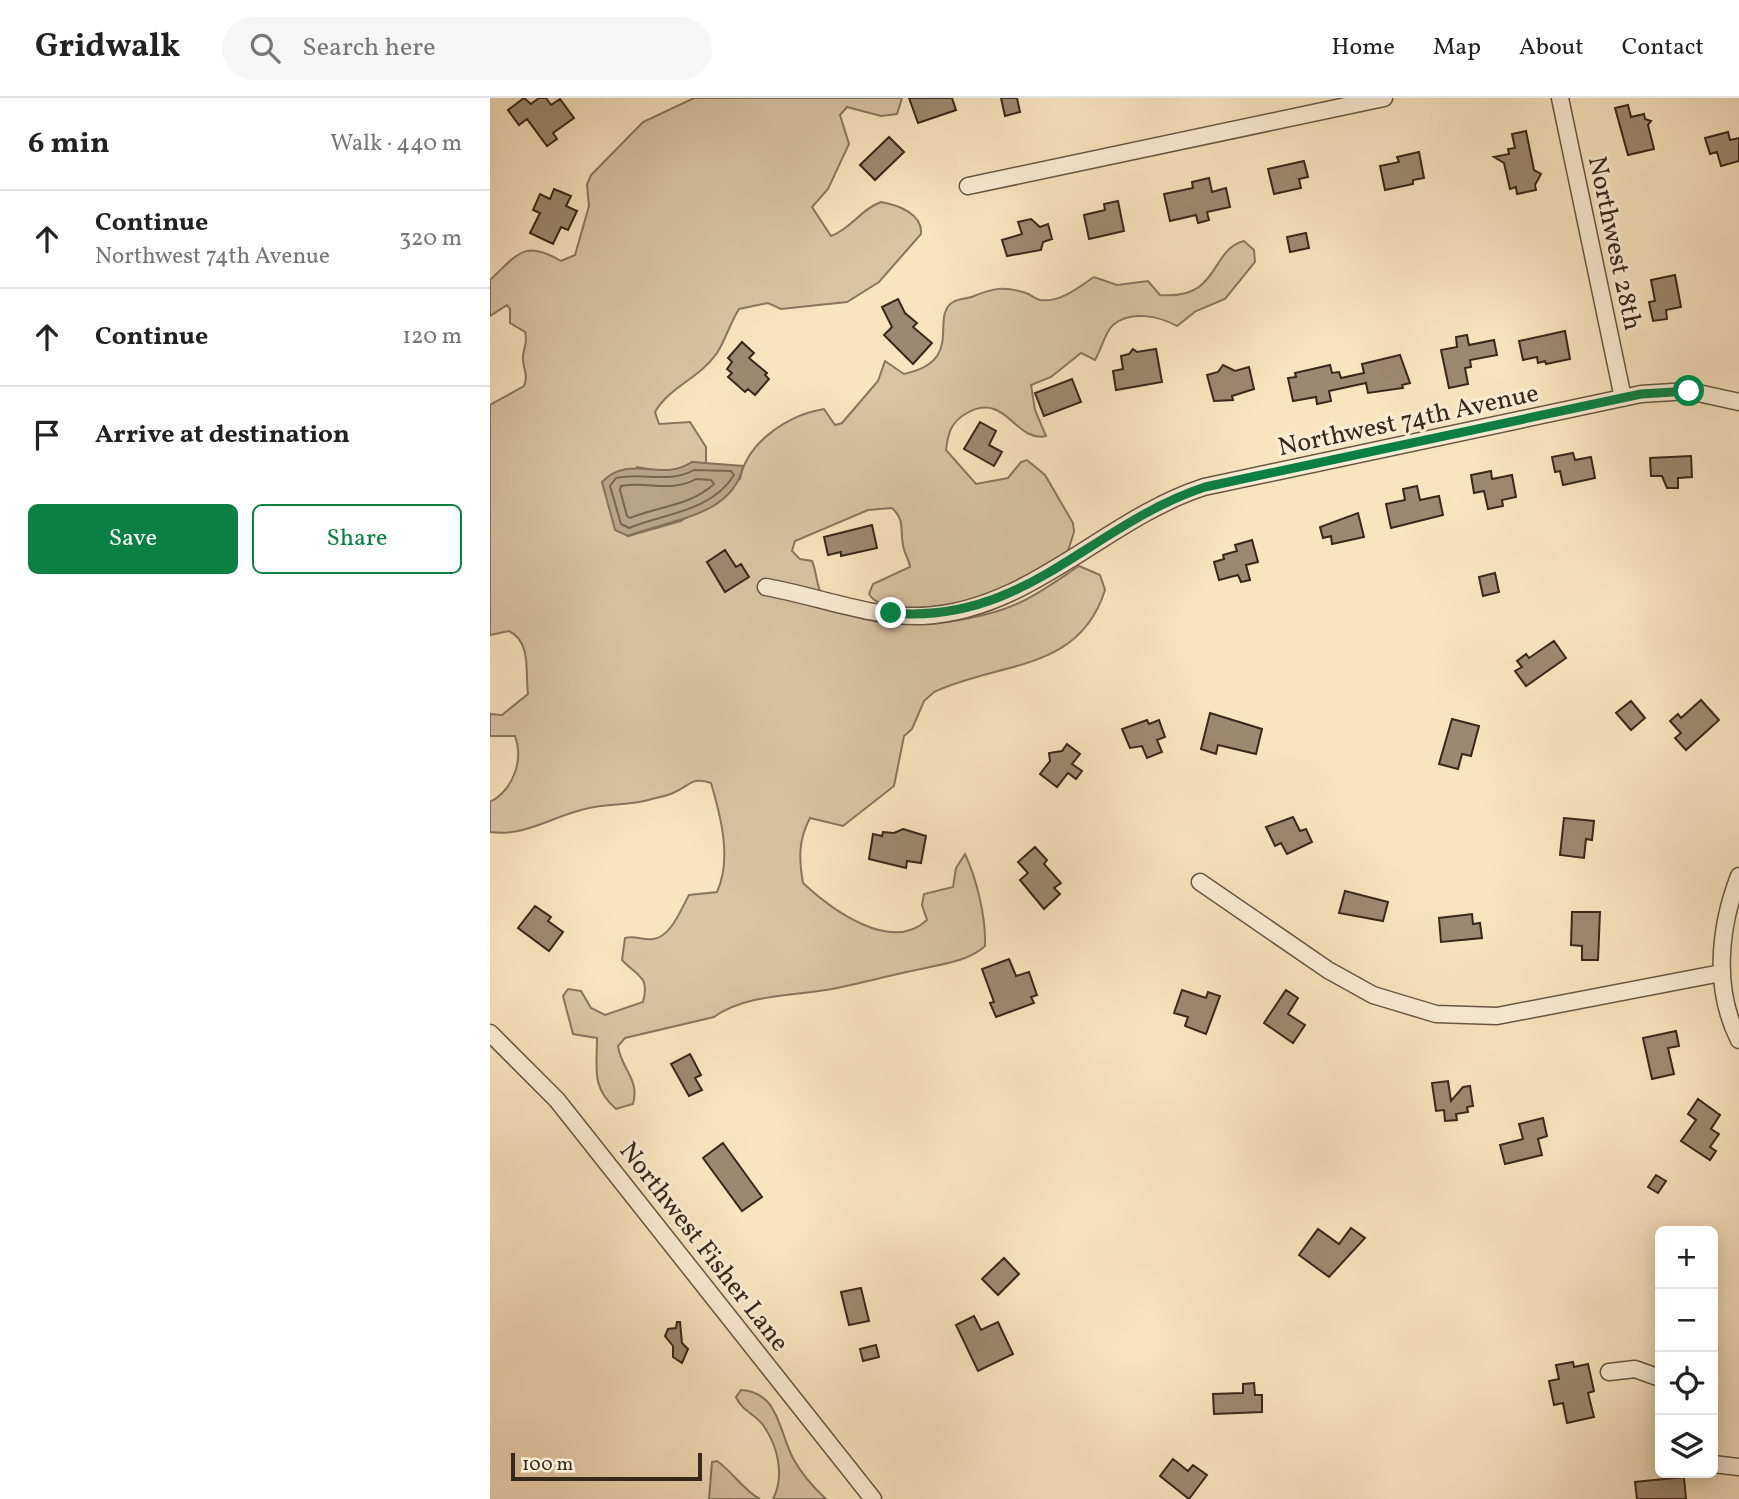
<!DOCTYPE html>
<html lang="en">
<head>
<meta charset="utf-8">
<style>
  body { margin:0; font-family:Vollkorn,serif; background:#f6f6f6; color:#222 }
  .controls { position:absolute; right:21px; bottom:21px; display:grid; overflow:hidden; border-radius:10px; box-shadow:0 4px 18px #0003 }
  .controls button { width:63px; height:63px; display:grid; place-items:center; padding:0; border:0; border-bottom:2px solid #e0e0e0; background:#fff; color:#222; font:35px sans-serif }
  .scale { position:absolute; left:21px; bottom:18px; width:191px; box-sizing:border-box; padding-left:7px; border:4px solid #38271b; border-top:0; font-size:19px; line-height:24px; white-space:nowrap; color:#38271b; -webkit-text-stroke:5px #fcedd6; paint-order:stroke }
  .stop { position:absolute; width:21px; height:21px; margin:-16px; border:5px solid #0b8043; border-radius:50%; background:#fff }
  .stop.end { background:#0b8043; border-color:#fff; box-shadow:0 2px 7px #0008 }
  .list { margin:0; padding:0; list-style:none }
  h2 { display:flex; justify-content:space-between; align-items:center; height:91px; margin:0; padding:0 28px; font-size:30px }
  h2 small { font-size:23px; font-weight:400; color:#767676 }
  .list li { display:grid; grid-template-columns:46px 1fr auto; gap:21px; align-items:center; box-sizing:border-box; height:98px; padding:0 28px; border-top:2px solid #e0e0e0 }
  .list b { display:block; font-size:26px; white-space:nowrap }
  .list p { margin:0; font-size:23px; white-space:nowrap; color:#767676 }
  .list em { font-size:23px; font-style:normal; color:#767676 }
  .actions { display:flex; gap:14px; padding:21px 28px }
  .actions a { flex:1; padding:16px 0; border:2px solid #0b8043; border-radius:10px; text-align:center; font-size:24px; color:#0b8043 }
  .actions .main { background:#0b8043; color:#fff }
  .icon { flex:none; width:38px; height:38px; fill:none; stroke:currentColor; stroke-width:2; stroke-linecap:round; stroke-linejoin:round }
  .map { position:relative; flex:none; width:1249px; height:1401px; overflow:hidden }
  header { display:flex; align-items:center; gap:42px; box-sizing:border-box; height:98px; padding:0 35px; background:#fff; border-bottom:2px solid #e0e0e0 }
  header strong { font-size:33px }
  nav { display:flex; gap:38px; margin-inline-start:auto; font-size:24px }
  .search { width:490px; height:63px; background:#f6f6f6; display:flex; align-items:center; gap:18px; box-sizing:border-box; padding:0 24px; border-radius:38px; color:#767676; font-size:26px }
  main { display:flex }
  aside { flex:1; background:#fff }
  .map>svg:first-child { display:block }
</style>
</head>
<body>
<header>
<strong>Gridwalk</strong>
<div class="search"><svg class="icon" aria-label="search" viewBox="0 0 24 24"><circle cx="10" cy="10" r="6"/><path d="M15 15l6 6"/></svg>Search here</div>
<nav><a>Home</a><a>Map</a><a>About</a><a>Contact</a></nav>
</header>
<main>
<aside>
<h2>6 min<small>Walk · 440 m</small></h2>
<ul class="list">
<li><svg class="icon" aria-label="ahead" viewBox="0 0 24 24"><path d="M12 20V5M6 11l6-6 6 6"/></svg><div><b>Continue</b><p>Northwest 74th Avenue</p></div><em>320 m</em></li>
<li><svg class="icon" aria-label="ahead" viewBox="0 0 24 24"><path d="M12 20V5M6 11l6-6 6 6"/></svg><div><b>Continue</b></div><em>120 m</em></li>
<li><svg class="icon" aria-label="arrive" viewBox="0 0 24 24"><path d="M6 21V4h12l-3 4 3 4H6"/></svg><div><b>Arrive at destination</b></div></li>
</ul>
<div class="actions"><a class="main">Save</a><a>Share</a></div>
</aside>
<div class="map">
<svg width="1249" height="1401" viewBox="0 0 1249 1401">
  <rect width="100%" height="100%" fill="#fae4c0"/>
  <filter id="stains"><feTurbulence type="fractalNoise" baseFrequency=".00286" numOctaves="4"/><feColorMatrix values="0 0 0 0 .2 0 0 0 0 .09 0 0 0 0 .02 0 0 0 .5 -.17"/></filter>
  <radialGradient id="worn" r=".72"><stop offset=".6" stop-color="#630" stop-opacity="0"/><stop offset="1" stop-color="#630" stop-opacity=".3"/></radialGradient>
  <path fill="#d9c4a4" stroke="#887660" stroke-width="2" d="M204,0H412L407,16L391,18L357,9L350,17L359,46L338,91L322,109L341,138C362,130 371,111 391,104C408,107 433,116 431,136L389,184L357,204L291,211L278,205L249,211C240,225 236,241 227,255C210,280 179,289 165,314L169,326L200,324L216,349V366L202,364C184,376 168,373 147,369L138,438L191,423L250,381C257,344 298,317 334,311L345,327L352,325L388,283L395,263L414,276C476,263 439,219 463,204C469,200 478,201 484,198C503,190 515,188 536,195C540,196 545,201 550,202C570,205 589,189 604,179L627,187L658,183L670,197C731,202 719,152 754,143L764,152L765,164L735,201L706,213L687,228C669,218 640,212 623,227C615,234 611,252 605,262L591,255L561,279L541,287L545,312L556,338C525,345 516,293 477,315C461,324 458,335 456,352L486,386L518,380L531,364L537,362L555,377L583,425L584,434L575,462C550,473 525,488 500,497C476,505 394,522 379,496L383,486L420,469C419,461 414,455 413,447C410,431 415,422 402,410L378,412L305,443L302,453L310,461L322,463C328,476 325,492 337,502C376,538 468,527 514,511C541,502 566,483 589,468L610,477L615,492C589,575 509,563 444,594L434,603L422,631L414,638L404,688L353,728L320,720C308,742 309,762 313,785C341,811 401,856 437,822L432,807L434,796L463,789L466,770L475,756C487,782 496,819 495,848C479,863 453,866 431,871C401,877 372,885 342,891C305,898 255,896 224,919L135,940L128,948C131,971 150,981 143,1006L126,1011C101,989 107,971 107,940L83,936L73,898L78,891L91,893L101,910L115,917L153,904C160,878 148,879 132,862L135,840C146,837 153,843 163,841C181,839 191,811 199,797L227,794C242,761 231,719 221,685C201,678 200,688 183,695C177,698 169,699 162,701C141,708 120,705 99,710C64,717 37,739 0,734V704C23,692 34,662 25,638H0V616L12,617L38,596C35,575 42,544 19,533L0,537V307L34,288C39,275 32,270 33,258C34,248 38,245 35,234L20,225V211L17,207L0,218V182C28,156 34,141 71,163L85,157L99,108L97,87L101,77L153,24Z
    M251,1292C290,1294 289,1336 304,1362C313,1378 323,1389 336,1401H283C295,1378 288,1348 273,1327C265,1316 252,1313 246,1299Z
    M227,1363C243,1374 254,1393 270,1401H219L222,1364Z"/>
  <path fill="#b8a488" stroke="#85725c" stroke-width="2" d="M202,364L253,368C243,419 177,422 138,438L125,432L112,384C140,355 171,385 202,364Z"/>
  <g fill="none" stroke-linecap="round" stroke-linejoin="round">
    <path stroke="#786652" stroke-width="2" d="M204,372L241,373L244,377C221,414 175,415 139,430L131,426L120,388L126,380C153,374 179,386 204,372Z
      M206,381L221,382L224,386C200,408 169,408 140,420L137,418L130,392L131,388C158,383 181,395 206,381Z"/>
  </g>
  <path fill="#9d8971" stroke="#38271b" stroke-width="2" d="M34,0L41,6L49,0H56L61,7L70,1L84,20L63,35L67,41L57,48L37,21L29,27L18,12Z
    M419,0H462L466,12L428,25Z
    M511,0H527L530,14L515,18Z
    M1138,7L1141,19L1154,16L1155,21L1161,23L1158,27L1164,51L1138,57L1125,10Z
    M1036,33L1044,72L1051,76L1045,87L1046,92L1027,96L1026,89L1020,91L1014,65L1004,59L1019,56L1018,51L1025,50L1022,36Z
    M1238,34L1240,42L1249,40V63L1231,68L1227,54L1220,56L1215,40Z
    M399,39L414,54L385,82L370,67Z
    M929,54L934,80L923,82V86L895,92L890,68L909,64L907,59Z
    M814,63L818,79L809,81L811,90L784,96L778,71Z
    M719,80L722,94L736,90L740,109L717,114L719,122L708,125L706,117L680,123L674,96L703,90L702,84Z
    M64,91L81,98L76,108L87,113L78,132L71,129L63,146L40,135L50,115L43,112L50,96L60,101Z
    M628,103L634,133L599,141L594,117L615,112L614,106Z
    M541,121L550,129L558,126L562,141L553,144L551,152L517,158L512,142L532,136L528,124Z
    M816,135L819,150L800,154L797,139Z
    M1185,177L1191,209L1176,212L1177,221L1163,223L1159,204L1165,203L1161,182Z
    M408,201L415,215L427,225L423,229L442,245L423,266L394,237L402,229L392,209Z
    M1075,233L1080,261L1056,266L1055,263L1048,265L1047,259L1033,262L1029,243Z
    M977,237L979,247L1004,242L1007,257L980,262L981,269L975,270L978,286L959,290L951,252L967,249L966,239Z
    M252,244L264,255L259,260L277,275L275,277L279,281L265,297L258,291L255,294L238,279L242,275L237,271L242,264L238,260Z
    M643,251L647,254L666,251L672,284L626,292L623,273L633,271L631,258L639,256Z
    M910,257L920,285L912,287L913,290L878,295L876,285L839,293L841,303L827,306L826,299L803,303L798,280L806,279L805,275L840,267L842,275L849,274L851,280L874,275L872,266Z
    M733,267L745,273L759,269L764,291L742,298L743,302L724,303L717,277L728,274Z
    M582,281L591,304L554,318L545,295Z
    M490,324L506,333L499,347L512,354L504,368L474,351Z
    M1083,355L1085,362L1101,359L1105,380L1073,387L1070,373L1065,374L1062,359Z
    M1201,358L1202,379L1188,380V390H1177L1172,378H1161L1160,360Z
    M1001,373L1002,381L1022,377L1026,399L1012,402L1013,408L998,411L994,393L984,395L981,377Z
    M927,388L930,402L949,398L953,417L901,430L896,406L915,402L913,391Z
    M868,415L874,439L842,446L841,438L833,440L830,429Z
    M382,427L387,450L351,458V454L338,457L334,439Z
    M762,442L768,464L756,467L760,482L751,484L748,477L729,482L724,464L734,461L733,457L747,453L745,447Z
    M235,452L246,469L251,466L259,479L235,494L217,464Z
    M1005,475L1009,494L993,498L989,479Z
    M1064,543L1076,560L1036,588L1025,573L1032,569L1027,563L1036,556L1039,560Z
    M1211,602L1229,622L1196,652L1185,640L1191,635L1180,623L1188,616L1191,620Z
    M1141,603L1155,620L1141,632L1126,615Z
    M720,615L772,631L766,656L728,647L726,656L711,651Z
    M962,621L989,628L981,658L972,656L968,671L949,666Z
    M657,622L659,626L669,622L675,639L667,642L672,654L657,660L652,648L640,650L632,631Z
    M577,646L590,656L582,666L592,673L586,681L578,675L567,689L550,676L560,663L559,655L572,653Z
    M803,719L810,733L816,731L822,744L797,756L791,745L785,748L776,729Z
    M1074,720L1104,723L1102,742L1096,741L1094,760L1070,757Z
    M413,731L436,738L431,765L417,763L416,770L379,761L383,736L392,738L393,734L404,735Z
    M545,749L557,762L554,766L571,785L564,790L570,796L554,811L530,782L538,775L528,764Z
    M855,793L898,804L893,823L849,815Z
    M45,808L61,819L58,823L73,834L59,853L28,830Z
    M1082,814H1110L1108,862H1092V848L1081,847Z
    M982,816L983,826L990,825L992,840L951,844L949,820Z
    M519,861L526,878L539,874L547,897L541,899L544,905L506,919L500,905L504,904L492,871Z
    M692,892L716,900L718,894L730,898L716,936L695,928L698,919L684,915Z
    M796,892L808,900L798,916L815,927L803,945L774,925Z
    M1186,933L1189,948L1178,950L1184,976L1162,981L1153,940Z
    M200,956L211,977L205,980L212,992L199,998L181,966Z
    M958,983L961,1003L973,989L980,988L983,1008L977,1009L978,1014L966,1016L967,1022L955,1023L954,1012L946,1013L942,985Z
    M1208,1001L1230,1017L1221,1031L1229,1036L1220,1049L1226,1053L1220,1062L1191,1043L1206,1022L1198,1016Z
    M1053,1020L1057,1038L1048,1041L1052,1057L1015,1066L1010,1047L1033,1041L1029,1026Z
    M233,1045L272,1099L252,1113L213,1060Z
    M1166,1077L1176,1083L1168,1095L1158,1089Z
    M861,1130L875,1140L839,1179L809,1157L828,1131L849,1146Z
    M514,1160L529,1176L508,1197L492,1181Z
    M371,1190L379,1223L359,1227L351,1194Z
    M484,1218L491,1232L508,1224L523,1256L488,1273L466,1227Z
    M187,1224H190L192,1245L198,1251L192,1265L183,1259V1248L175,1238L178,1231L186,1230Z
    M386,1247L389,1259L373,1263L370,1251Z
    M1083,1264L1084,1269L1098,1266L1104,1293L1098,1295L1104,1319L1077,1325L1073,1305L1064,1307L1059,1283L1069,1281L1066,1267Z
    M764,1285L765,1297H772V1314L724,1316L723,1296L753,1295V1286Z
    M683,1361L698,1373L703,1367L717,1377L699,1401L670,1378Z
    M1194,1379L1196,1401H1147L1145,1384Z"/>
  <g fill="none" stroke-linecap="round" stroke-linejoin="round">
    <g stroke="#685644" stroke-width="19">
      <path id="minor" d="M1070,0L1133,300
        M478,88L894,0
        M276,489C327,498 381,520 433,518C542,512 615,421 714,389L1151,296L1199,293L1249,304
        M1249,778C1229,830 1223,891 1249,942
        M710,784L838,872L883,897L946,916L1007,918L1231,875
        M0,935L67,1002L383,1401
        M1119,1274L1145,1271L1170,1280
        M1223,1366L1249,1369"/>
    </g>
    <use href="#minor" stroke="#fcedd6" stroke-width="16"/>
  </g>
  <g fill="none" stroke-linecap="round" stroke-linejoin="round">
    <path stroke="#0b8043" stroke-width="9" d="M401,515C535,527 600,427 715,389L1151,296L1199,293"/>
  </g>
  <g text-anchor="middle" stroke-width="6" stroke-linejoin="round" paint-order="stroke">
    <g font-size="26" fill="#38271b" stroke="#fcedd6">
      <text transform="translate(1126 145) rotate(78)" y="9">Northwest 28th</text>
      <text transform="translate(918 321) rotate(-12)" y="9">Northwest 74th Avenue</text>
      <text transform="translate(215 1148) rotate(52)" y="9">Northwest Fisher Lane</text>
    </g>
  </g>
  <rect width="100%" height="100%" filter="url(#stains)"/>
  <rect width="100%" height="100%" fill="url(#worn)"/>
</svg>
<div class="controls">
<button>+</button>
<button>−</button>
<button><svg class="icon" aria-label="locate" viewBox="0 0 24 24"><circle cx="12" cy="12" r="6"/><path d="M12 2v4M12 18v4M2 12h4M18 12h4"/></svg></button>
<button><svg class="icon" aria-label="layers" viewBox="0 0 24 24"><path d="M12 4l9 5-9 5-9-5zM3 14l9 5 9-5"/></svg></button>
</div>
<div class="scale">100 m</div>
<div class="stop" style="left:1199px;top:293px"></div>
<div class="stop end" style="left:401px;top:515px"></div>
</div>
</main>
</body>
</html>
